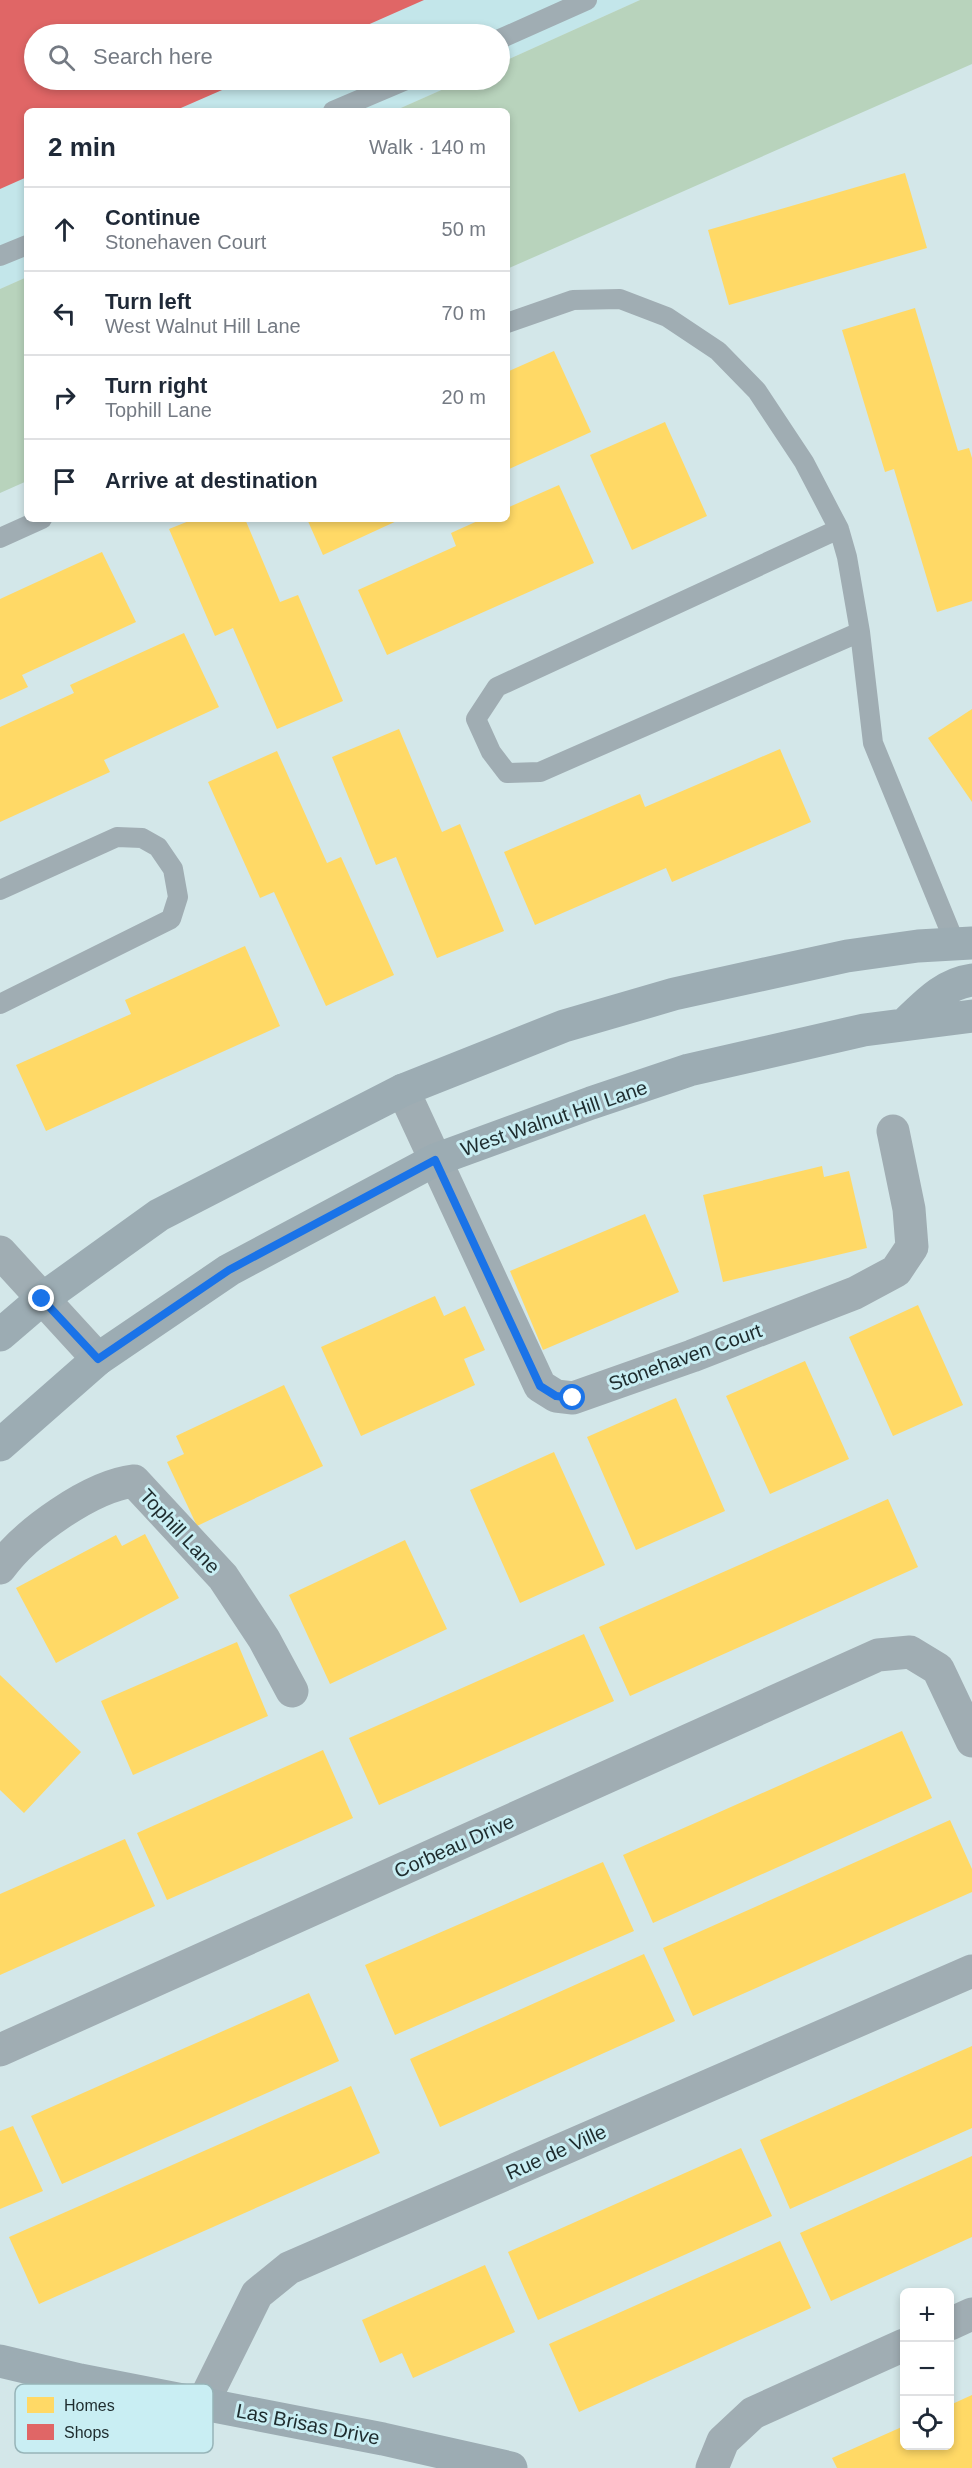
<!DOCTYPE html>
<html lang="en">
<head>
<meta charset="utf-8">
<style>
  body { margin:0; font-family:Helvetica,sans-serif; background:#f2f2f3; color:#1f2937 }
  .controls { position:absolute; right:18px; bottom:18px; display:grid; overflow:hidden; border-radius:9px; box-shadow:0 3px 9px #0003 }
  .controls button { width:54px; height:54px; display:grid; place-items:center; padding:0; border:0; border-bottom:2px solid #e0e1e3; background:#fff; color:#1f2937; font:30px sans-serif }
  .stop { position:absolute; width:18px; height:18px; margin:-14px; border:4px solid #1a73e8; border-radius:50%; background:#fff }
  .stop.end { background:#1a73e8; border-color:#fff; box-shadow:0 2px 6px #0008 }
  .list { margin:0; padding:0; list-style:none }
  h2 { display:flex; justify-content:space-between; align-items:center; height:78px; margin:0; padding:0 24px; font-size:26px }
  h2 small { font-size:20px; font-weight:400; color:#747a83 }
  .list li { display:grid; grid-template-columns:39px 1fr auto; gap:18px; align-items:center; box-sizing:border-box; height:84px; padding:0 24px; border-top:2px solid #e0e1e3 }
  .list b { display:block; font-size:22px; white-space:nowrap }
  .list p { margin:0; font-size:20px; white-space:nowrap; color:#747a83 }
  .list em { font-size:20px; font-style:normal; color:#747a83 }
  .icon { flex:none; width:33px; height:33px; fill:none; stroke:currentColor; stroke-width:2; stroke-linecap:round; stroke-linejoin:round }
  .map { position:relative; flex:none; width:972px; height:2468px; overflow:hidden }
  .search { position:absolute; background:#fff; box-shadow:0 3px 9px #0003; left:24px; top:24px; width:486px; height:66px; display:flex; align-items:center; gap:15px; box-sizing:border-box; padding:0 21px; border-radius:33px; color:#747a83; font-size:22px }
  .panel { position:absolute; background:#fff; box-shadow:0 3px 9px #0003; left:24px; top:108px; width:486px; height:414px; border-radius:9px }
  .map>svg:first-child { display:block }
</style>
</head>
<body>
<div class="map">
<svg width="972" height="2468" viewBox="0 0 972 2468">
  <rect width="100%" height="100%" fill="#d3e7e9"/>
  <path fill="#c3e6ea" d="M0,0H640L500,63V34H34V80H464L394,111H27V277L0,289Z"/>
  <path fill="#b8d3bc" d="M640,0H972V64L507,269V111H394L464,80H500V63Z
    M27,277V481L0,493V289Z"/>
  <path fill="#ffd966" d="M905,173L927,248L729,305L708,230Z
    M915,308L958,451L969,448L972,458V601L937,612L894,469L885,472L842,330Z
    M554,351L591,432L507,470V372Z
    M665,422L707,516L632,550L590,455Z
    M559,485L594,563L387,655L358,590L456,546L451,533L482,519H507V508Z
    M194,519H245L280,602L298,595L343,701L277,729L233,628L215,636L169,529Z
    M307,519H401L323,555Z
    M102,552L136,622L22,675L28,687L0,700V599Z
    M184,633L219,707L104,760L110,772L0,822V727L74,693L70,685Z
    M972,709V802L928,738Z
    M399,729L442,832L460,824L504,931L437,958L396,857L376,865L332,757Z
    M780,749L811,822L672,882L666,868L535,925L504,852L640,794L645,807Z
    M277,751L327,863L341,857L394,975L326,1006L274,892L260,898L208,782Z
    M245,946L280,1026L46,1131L16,1065L131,1014L125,1000Z
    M822,1166L824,1177L849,1171L867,1248L723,1282L703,1195Z
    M645,1214L679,1292L543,1350L510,1271Z
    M435,1296L444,1316L465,1306L485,1350L464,1359L475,1385L361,1436L321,1347Z
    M918,1305L963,1405L893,1436L849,1337Z
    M805,1361L849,1459L770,1494L726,1396Z
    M284,1385L323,1466L197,1526L167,1462L184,1454L176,1436Z
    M676,1398L725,1511L636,1550L587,1437Z
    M554,1452L605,1565L520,1603L470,1490Z
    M888,1499L918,1567L630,1696L599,1627Z
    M145,1534L179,1598L56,1663L16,1588L116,1535L122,1546Z
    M405,1540L447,1629L330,1684L289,1595Z
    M584,1634L614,1701L379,1805L349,1738Z
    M237,1642L268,1716L133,1775L101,1701Z
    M0,1675L81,1752L24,1813L0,1790Z
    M902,1731L932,1798L653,1923L623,1855Z
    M323,1750L353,1818L167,1900L137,1833Z
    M950,1820L972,1869V1892L693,2016L663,1948Z
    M125,1839L155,1906L0,1975V1894Z
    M603,1862L634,1931L395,2035L365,1965Z
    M644,1954L675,2021L440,2127L410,2059Z
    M309,1993L339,2061L62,2184L31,2116Z
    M972,2046V2128L790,2209L760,2140Z
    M351,2086L380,2153L39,2304L9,2237Z
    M13,2126L43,2191L0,2209V2131Z
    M741,2148L772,2216L538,2320L508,2252Z
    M972,2156V2237L831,2301L800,2233Z
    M780,2241L811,2308L579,2412L549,2344Z
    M485,2265L515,2332L413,2378L402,2353L380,2363L362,2320Z
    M972,2395V2468H837L832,2458L904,2426V2446H950V2405Z"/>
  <path fill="#e06666" d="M0,0H424L347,34H34V80H245L174,111H27V177L0,189Z"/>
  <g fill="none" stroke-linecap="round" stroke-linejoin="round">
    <path stroke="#a0adb3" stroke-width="20" d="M500,39L587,0
      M333,111L406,80
      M0,256L27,245
      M507,323L573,300L620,299L667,317L718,351L757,391L804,462L839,529L847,557L860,632L873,743L955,943
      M839,529L497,687L476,719L491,752L507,773L540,772L860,632
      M0,538L42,519
      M0,890L117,837L142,838L158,847L173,869L178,897L171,919L0,1004"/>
    <path stroke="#a0adb3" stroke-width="33" d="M403,1090L540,1386L556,1396L573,1398L692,1356L855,1293L896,1271L912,1247L909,1209L893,1131
      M0,1252L98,1359
      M0,1568C25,1533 91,1486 134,1481L223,1577L264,1639L292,1691
      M0,2050L878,1655L910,1652L938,1669L972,1741
      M950,2324L972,2314
      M203,2403L257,2294L289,2268L972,1971
      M712,2468L723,2441L753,2413L904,2345"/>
    <path stroke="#9cacb3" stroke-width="33" d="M905,1024C925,1005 943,984 972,980
      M0,1335L42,1299L159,1215L403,1090L564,1026L674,994L847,956L918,946L972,943
      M0,1445L98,1359L229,1270L435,1160L591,1103L689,1070L864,1030L972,1016
      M0,2361L80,2380L383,2439L511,2468"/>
  </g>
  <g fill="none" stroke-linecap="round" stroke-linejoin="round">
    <path stroke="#1a73e8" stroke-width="8" d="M42,1299L98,1359L229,1270L435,1160L540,1386L556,1396L573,1398"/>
  </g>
  <g text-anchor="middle" stroke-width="6" stroke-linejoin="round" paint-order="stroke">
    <g font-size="20" fill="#1e2c2e" stroke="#c9eef3">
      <text transform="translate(554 1118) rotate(-19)" y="7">West Walnut Hill Lane</text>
      <text transform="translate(685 1357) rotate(-20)" y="7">Stonehaven Court</text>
      <text transform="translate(180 1531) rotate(47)" y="7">Tophill Lane</text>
      <text transform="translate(454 1846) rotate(-24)" y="7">Corbeau Drive</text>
      <text transform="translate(556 2152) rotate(-24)" y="7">Rue de Ville</text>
      <text transform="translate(308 2424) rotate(11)" y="7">Las Brisas Drive</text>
    </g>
  </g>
  <rect x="15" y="2384" width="198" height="69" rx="9" fill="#c9eef3" stroke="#96b4b8" stroke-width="1.5"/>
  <rect x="27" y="2397" width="27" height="16" fill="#ffd966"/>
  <rect x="27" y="2424" width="27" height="16" fill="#e06666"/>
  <g font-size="16" fill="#1e2c2e">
    <text x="64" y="2411">Homes</text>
    <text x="64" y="2438">Shops</text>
  </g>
</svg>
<div class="controls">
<button>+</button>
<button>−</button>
<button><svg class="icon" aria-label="locate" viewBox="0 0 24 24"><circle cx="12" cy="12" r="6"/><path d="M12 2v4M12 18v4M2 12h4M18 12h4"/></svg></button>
</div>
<div class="stop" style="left:573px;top:1398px"></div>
<div class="stop end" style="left:42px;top:1299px"></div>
<div class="search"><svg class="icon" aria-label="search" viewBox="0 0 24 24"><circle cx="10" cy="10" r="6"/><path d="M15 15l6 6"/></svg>Search here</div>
<section class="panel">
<h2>2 min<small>Walk · 140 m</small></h2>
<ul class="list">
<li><svg class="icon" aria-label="ahead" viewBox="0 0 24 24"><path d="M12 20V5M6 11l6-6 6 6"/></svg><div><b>Continue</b><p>Stonehaven Court</p></div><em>50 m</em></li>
<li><svg class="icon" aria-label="left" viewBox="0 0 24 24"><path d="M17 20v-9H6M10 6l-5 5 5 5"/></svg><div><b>Turn left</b><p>West Walnut Hill Lane</p></div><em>70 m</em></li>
<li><svg class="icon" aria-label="right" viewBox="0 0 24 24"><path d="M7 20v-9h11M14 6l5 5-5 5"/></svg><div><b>Turn right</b><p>Tophill Lane</p></div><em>20 m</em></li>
<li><svg class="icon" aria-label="arrive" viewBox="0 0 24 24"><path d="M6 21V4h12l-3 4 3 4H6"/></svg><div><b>Arrive at destination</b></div></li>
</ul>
</section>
</div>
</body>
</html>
